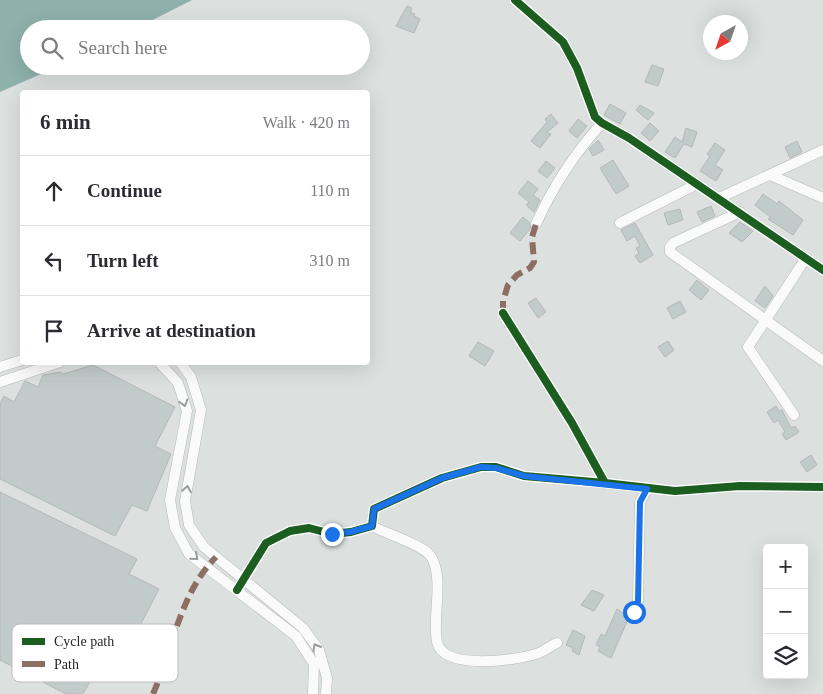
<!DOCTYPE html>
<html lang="en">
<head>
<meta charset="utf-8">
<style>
  body { margin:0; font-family:Georgia,serif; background:#f7f7f7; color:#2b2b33 }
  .controls { position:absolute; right:15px; bottom:15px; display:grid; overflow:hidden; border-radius:5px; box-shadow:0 5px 20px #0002 }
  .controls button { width:45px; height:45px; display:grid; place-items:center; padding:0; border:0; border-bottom:1px solid #e1e1e2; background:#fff; color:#2b2b33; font:25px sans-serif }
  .compass { position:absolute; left:703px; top:15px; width:45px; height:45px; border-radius:50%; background:#fff; box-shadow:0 5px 20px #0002; rotate:220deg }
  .stop { position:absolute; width:15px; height:15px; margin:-11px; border:4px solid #1a73e8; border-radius:50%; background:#fff }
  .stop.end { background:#1a73e8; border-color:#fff; box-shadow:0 1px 5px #0008 }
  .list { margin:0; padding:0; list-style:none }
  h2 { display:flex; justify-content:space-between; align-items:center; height:65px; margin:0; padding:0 20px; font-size:21px }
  h2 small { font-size:16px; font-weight:400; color:#7c7c81 }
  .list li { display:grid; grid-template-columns:32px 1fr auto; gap:15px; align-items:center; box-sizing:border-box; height:70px; padding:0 20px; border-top:1px solid #e1e1e2 }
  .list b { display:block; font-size:19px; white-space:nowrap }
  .list em { font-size:16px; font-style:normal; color:#7c7c81 }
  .icon { flex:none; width:28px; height:28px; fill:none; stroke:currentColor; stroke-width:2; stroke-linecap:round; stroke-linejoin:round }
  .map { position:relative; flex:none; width:823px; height:694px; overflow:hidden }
  .search { position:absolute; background:#fff; box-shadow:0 5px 20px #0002; left:20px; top:20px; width:350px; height:55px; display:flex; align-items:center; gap:12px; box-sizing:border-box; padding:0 18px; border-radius:28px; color:#7c7c81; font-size:19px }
  .panel { position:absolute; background:#fff; box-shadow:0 5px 20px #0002; left:20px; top:90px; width:350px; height:275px; border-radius:5px }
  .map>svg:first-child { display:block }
</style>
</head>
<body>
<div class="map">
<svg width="823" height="694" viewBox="0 0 823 694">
  <rect width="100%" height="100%" fill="#dce0df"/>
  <path fill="#8fb1ac" d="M0,0H192L135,29H29V66H59L0,92Z"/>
  <path fill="#c1cbc9" stroke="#b5b8b7" d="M407,6L412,8L410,12L415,14L414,16L420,19L414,33L396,26Z
    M652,65L664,69L658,86L645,82Z
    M610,104L626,113L620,124L604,115Z
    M640,105L654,113L648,120L636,110Z
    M551,114L558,123L547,132L551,134L540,148L531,141L547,122L545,119Z
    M578,119L587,126L577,138L569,131Z
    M650,123L659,131L650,141L641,133Z
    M686,128L697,132L692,147L684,144L675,158L665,152L675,137L682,142Z
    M598,140L604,150L593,156L589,149Z
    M797,141L802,152L790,158L785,147Z
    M715,143L725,150L715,165L723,170L716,181L700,171L710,156L707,154Z
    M613,160L629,186L616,194L600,168Z
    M546,161L555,168L547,178L538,171Z
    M528,181L538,189L533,195L540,200L534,212L526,205L529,202L518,193Z
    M763,194L777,204L779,201L803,220L793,235L768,219L770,217L755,205Z
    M711,206L715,216L702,222L697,212Z
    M680,209L683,220L668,225L664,213Z
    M523,217L529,222L531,228L520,241L510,233Z
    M740,222L753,231L742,242L729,233Z
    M635,223L653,255L640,263L635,256L639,253L636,248L640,246L635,236L627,241L621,230Z
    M697,280L709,290L701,300L689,290Z
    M765,286L773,296L765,308L755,301Z
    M536,298L546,312L538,318L528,303Z
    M680,301L686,312L673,319L667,308Z
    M668,341L674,350L665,357L658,347Z
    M478,342L494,351L485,366L469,356Z
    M93,365L175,407L155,446L171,454L147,511L132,505L115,536L0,479V403L4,396L14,402L25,381L38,387L43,375L60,372L63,374Z
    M776,406L779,411L782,410L791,428L795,426L799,432L786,440L782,434L785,432L778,420L774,423L767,412Z
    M811,455L817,465L807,472L800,462Z
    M0,492L137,559L129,574L159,589L120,664L92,650L82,675L91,680L83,694H66L0,660Z
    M592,590L604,595L594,611L581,605Z
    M617,609L629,617L611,658L598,651L600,647L596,645L601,634L605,636Z
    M573,630L585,636L579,655L572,651L573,648L566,645Z"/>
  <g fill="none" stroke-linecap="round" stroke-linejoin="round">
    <g stroke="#b6b9b8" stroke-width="11">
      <path id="minor" d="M515,0L563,42L577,68L595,117L602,123L629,138L823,270
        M770,175L823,198
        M719,198L823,150
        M740,212L673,243L670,247V252L823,361
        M620,223L697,184
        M536,224C553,186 574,154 602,123
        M503,313L572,423L605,483L675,491L740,486L823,487
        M159,362L178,383L187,411L170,500L175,528L189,554L296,636L314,664L313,694
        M180,362L191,377L201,410L185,501L189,525L204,547L303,628L319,650L327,678L326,694
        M0,367L22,360
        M0,382L60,362
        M794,415L748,347L806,258
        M372,526C386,534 425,545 432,558C444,581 432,618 437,642C443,671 517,660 536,654C543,652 550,646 557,643
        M237,590L266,543L290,531L309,528L332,534L351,532L372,526L374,509L442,478L481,467H496L524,476L605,483
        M634,612L638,601L640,502L647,489"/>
    </g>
    <use href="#minor" stroke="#fafafa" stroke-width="10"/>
    <path stroke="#8d6e63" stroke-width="6" stroke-dasharray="12 6" stroke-linecap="butt" d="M503,313V301L508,285L517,275L530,268L534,262L532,237L536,224
      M153,694C173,648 180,593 216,557"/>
    <g stroke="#fff" stroke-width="11">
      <path id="cycleway" d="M515,0L563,42L577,68L595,117L602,123L629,138L823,270
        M503,313L572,423L605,483L675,491L740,486L823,487
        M237,590L266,543L290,531L309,528L332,534L351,532L372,526L374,509L442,478L481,467H496L524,476L605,483"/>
    </g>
    <use href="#cycleway" stroke="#1b5e20" stroke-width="8"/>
  </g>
  <defs><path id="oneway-chevron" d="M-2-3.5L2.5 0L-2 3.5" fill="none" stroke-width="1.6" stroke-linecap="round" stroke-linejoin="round" transform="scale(1.25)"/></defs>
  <g stroke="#9a9c9b">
    <use href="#oneway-chevron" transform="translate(184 403) rotate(74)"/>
    <use href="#oneway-chevron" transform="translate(187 489) rotate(-80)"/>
    <use href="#oneway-chevron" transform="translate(195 557) rotate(41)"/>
    <use href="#oneway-chevron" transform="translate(316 647) rotate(-120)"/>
  </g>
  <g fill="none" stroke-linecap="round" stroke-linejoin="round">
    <path stroke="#1a73e8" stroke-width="6" d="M332,534L350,532L372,526L374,509L442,478L481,467L496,468L524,476L647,489L640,502L638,601L634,612"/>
  </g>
  <rect x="12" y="624" width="166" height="58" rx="8" fill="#fff" stroke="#bebebe" stroke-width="1"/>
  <rect x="22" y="638" width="23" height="7" fill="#1b5e20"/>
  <rect x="22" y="661" width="23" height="6" fill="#8d6e63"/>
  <g font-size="14" fill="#252827">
    <text x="54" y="646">Cycle path</text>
    <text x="54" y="669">Path</text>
  </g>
</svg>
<div class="controls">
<button>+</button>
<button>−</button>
<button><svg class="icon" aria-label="layers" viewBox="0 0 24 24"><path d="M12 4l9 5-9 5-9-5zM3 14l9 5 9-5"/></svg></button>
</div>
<svg class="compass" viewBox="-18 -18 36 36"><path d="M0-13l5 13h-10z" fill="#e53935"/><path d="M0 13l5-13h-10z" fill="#7c7c81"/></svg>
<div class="stop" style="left:634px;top:612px"></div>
<div class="stop end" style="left:332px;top:534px"></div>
<div class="search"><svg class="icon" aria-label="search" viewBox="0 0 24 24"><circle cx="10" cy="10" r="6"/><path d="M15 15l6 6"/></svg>Search here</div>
<section class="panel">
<h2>6 min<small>Walk · 420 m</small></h2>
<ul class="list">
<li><svg class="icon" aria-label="ahead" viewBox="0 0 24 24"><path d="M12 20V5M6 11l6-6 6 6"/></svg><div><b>Continue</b></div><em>110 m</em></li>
<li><svg class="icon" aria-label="left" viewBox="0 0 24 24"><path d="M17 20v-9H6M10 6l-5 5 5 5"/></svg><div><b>Turn left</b></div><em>310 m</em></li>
<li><svg class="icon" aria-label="arrive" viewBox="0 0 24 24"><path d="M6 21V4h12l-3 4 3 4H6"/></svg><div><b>Arrive at destination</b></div></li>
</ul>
</section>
</div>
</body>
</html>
